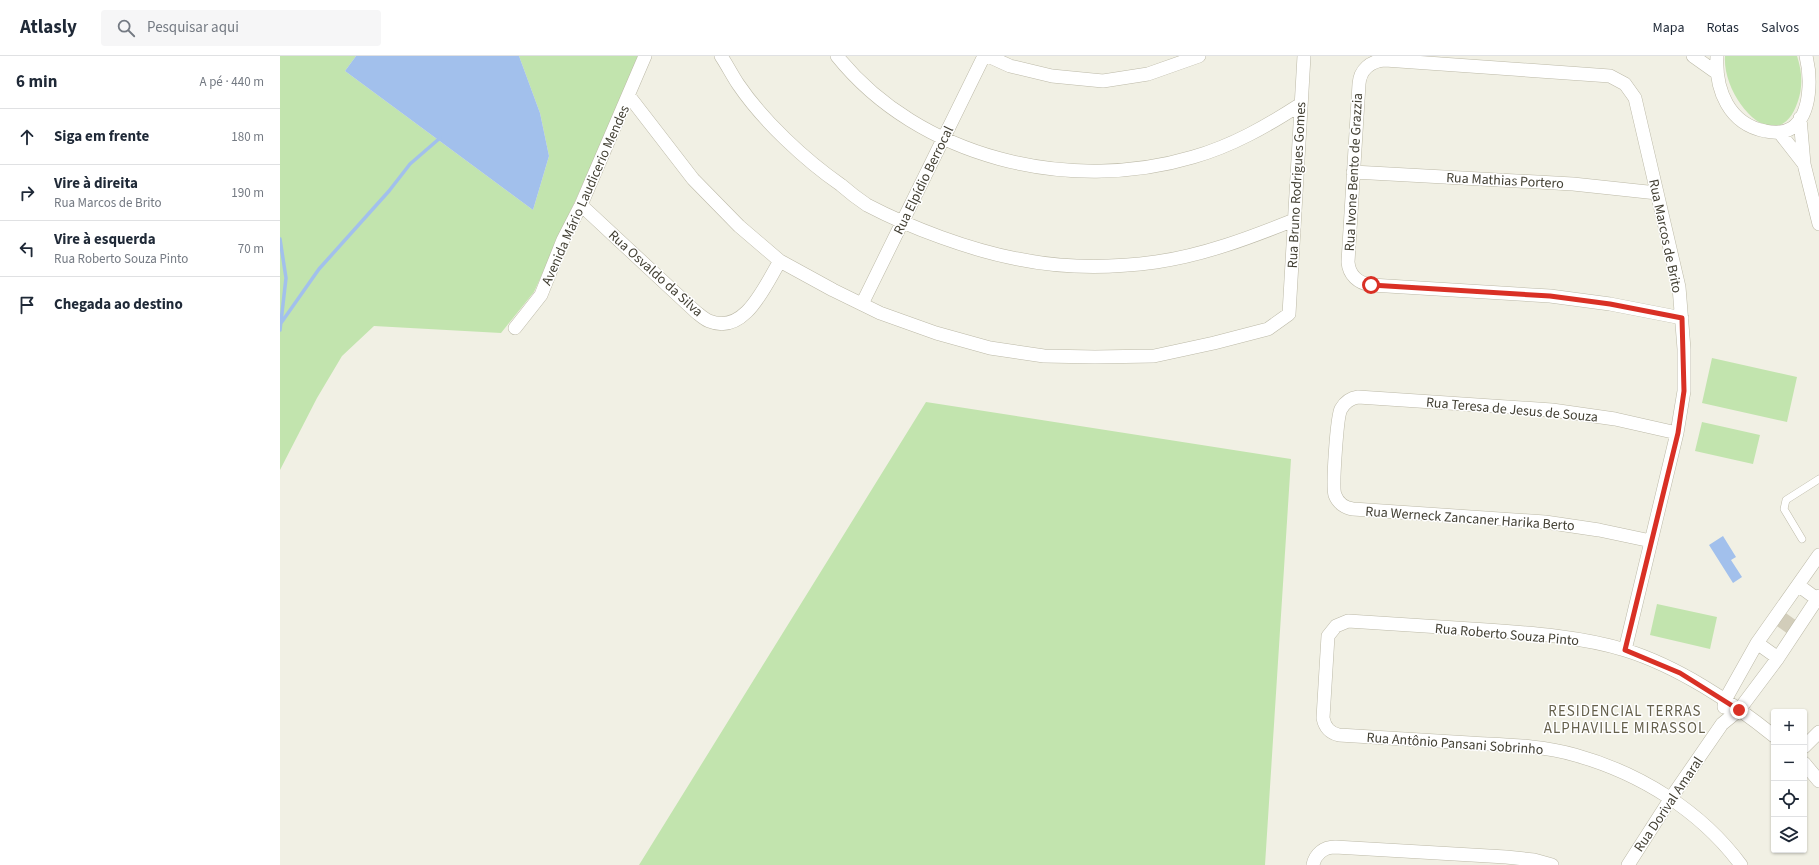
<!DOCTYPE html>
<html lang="pt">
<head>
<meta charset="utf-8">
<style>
  body { margin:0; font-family:"Source Sans 3",sans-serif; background:#f6f6f7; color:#1f2937 }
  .controls { position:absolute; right:12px; bottom:12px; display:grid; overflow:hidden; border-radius:4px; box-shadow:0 1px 3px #0004 }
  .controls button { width:36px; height:36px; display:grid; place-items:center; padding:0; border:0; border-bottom:1px solid #e0e1e3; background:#fff; color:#1f2937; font:20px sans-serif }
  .stop { position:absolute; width:12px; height:12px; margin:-9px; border:3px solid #d93025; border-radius:50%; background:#fff }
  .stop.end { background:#d93025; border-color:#fff; box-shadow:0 1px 4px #0008 }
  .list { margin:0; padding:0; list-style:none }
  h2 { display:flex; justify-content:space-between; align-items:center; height:52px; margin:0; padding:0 16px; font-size:17px }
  h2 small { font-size:13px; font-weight:400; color:#747a83 }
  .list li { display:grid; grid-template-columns:26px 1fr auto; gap:12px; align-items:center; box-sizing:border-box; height:56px; padding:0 16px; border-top:1px solid #e0e1e3 }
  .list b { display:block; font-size:15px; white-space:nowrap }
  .list p { margin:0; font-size:13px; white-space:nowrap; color:#747a83 }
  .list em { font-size:13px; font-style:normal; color:#747a83 }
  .icon { flex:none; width:22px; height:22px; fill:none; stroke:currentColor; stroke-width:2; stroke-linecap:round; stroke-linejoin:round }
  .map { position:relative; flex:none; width:1539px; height:809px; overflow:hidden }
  header { display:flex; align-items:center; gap:24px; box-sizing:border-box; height:56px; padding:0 20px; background:#fff; border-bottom:1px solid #e0e1e3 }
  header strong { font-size:19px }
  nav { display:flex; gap:22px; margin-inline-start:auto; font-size:14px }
  .search { width:280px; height:36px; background:#f6f6f7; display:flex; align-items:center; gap:10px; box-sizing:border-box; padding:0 14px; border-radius:4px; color:#747a83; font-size:15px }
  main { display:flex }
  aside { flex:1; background:#fff }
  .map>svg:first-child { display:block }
</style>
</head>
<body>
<header>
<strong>Atlasly</strong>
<div class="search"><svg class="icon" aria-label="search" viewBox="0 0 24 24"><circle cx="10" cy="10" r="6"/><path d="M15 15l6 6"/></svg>Pesquisar aqui</div>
<nav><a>Mapa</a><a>Rotas</a><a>Salvos</a></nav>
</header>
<main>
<aside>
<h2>6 min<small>A pé · 440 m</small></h2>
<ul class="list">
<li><svg class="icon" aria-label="ahead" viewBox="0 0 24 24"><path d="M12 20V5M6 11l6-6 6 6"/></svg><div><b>Siga em frente</b></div><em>180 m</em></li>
<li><svg class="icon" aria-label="right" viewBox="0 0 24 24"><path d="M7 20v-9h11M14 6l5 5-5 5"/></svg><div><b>Vire à direita</b><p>Rua Marcos de Brito</p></div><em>190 m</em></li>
<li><svg class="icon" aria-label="left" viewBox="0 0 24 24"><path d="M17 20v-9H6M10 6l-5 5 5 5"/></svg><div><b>Vire à esquerda</b><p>Rua Roberto Souza Pinto</p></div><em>70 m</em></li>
<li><svg class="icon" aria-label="arrive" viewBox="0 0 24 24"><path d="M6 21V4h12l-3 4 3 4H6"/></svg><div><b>Chegada ao destino</b></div></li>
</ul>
</aside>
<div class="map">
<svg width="1539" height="809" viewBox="0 0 1539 809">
  <rect width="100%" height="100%" fill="#f1f0e4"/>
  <path fill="#c2e4ae" d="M0,0H76L65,15L253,154L269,100L260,57L239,0H358L344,37L254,236L221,277L94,270L62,300L37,342L0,414Z
    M1445,0H1517C1522,15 1523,30 1518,45C1498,106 1442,43 1445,0Z
    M1432,302L1517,321L1507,366L1422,347Z
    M646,346L1011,403L985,809H359Z
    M1422,366L1480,379L1473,408L1415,395Z
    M1377,548L1437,561L1430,593L1370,579Z"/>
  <path fill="#a2c0ec" d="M76,0H239L260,57L269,100L253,154L65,15Z
    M1443,480L1456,501L1451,504L1462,521L1453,527L1429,489Z"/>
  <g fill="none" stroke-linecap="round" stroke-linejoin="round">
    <path stroke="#a2c0ec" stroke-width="3.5" d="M0,183L6,222L0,274
      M1,267L39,213L109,135L130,108L160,82"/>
  </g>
  <path fill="#d2cdba" d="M1496,550L1524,570L1515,583L1487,563Z"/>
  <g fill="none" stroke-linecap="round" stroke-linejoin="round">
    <g stroke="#bcb9a7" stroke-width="8">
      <path id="lane" d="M1522,483L1504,453L1506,444L1539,423"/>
    </g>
    <g stroke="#bcb9a7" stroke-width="14">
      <path id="street" d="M441,0C447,9 452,19 458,28C483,65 525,104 561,129C569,136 578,143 587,149C631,172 690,194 738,203C782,212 832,212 876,206C924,199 969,182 1014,164
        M557,0C639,102 789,138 913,101C952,90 987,70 1021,48
        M708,0L730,10L772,20L823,25L868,18L919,0
        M1413,0L1437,17
        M1437,0C1435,34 1449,68 1485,75C1494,77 1504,77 1512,72C1532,58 1531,20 1526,0
        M349,40L413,123L459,170L500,205L553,234L600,257L656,277L710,292L764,300L815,301L874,300L934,287L988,273L1009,258L1024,0
        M1520,62L1524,108L1539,168
        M1499,76L1524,108
        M1073,116L1293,128L1377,137
        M301,149L416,256C420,259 424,263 429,265C465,280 485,229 500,205
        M582,248L704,0
        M235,272L261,239L283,184L301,149L365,0
        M1371,485L1319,474L1265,466L1073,453C1065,452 1058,447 1055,439C1052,431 1057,360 1061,353C1065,346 1071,342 1078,341L1272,354L1335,363L1397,377
        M1518,529L1537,543
        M1477,587L1498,602
        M1345,594L1397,377L1404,335V293L1399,231L1355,42L1345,28L1330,20L1105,4C1090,5 1080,14 1079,28L1068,206C1069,219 1078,227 1091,229L1270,240L1330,248L1402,262
        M1444,651L1445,644L1477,587L1539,499
        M1524,691L1539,676
        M1524,707L1539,725
        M1033,809C1035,798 1044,791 1055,791L1226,801L1254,804L1272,809
        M1348,809L1391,742L1442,668L1459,654L1498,602L1539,540
        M1461,809C1421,755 1360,717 1295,699C1261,689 1225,689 1190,687C1146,684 1103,682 1059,679C1050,677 1045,672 1043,662L1048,580L1056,570L1068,565C1114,568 1160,571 1207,574C1251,577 1303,581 1345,594C1397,610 1452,646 1494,680"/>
    </g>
    <use href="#lane" stroke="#fff" stroke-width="7"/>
    <use href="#street" stroke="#fff" stroke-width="13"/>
  </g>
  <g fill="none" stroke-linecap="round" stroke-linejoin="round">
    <path stroke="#d93025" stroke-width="5" d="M1091,229L1270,240L1330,248L1402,262L1404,335L1398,377L1345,594L1400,617L1459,654"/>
  </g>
  <g text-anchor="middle" stroke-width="3" stroke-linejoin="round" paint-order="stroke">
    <g font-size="14" fill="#434034" stroke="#fff">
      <text transform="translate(1073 116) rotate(-87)" y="5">Rua Ivone Bento de Grazzia</text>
      <text transform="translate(643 124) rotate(-64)" y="5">Rua Elpídio Berrocal</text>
      <text transform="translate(1225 124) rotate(3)" y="5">Rua Mathias Portero</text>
      <text transform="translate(1016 129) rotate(-87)" y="5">Rua Bruno Rodrigues Gomes</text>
      <text transform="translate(305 139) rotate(-66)" y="5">Avenida Mário Laudicerio Mendes</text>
      <text transform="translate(1386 180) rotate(78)" y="5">Rua Marcos de Brito</text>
      <text transform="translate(376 217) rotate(42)" y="5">Rua Osvaldo da Silva</text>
      <text transform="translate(1232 353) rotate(5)" y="5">Rua Teresa de Jesus de Souza</text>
      <text transform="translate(1190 462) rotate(4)" y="5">Rua Werneck Zancaner Harika Berto</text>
      <text transform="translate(1227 578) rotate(5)" y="5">Rua Roberto Souza Pinto</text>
      <text transform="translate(1175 687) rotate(4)" y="5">Rua Antônio Pansani Sobrinho</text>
      <text transform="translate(1388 748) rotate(-56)" y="5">Rua Dorival Amaral</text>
    </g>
    <g font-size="15" letter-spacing="1" fill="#65604c" stroke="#fff">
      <text x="1345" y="660">RESIDENCIAL TERRAS<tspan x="1345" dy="17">ALPHAVILLE MIRASSOL</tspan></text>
    </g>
  </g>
</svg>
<div class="controls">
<button>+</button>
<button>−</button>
<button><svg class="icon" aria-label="locate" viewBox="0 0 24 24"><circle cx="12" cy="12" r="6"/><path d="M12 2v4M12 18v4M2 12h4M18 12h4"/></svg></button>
<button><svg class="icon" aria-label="layers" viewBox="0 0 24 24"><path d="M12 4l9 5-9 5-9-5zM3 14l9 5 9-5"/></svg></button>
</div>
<div class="stop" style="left:1091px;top:229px"></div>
<div class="stop end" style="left:1459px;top:654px"></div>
</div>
</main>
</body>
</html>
